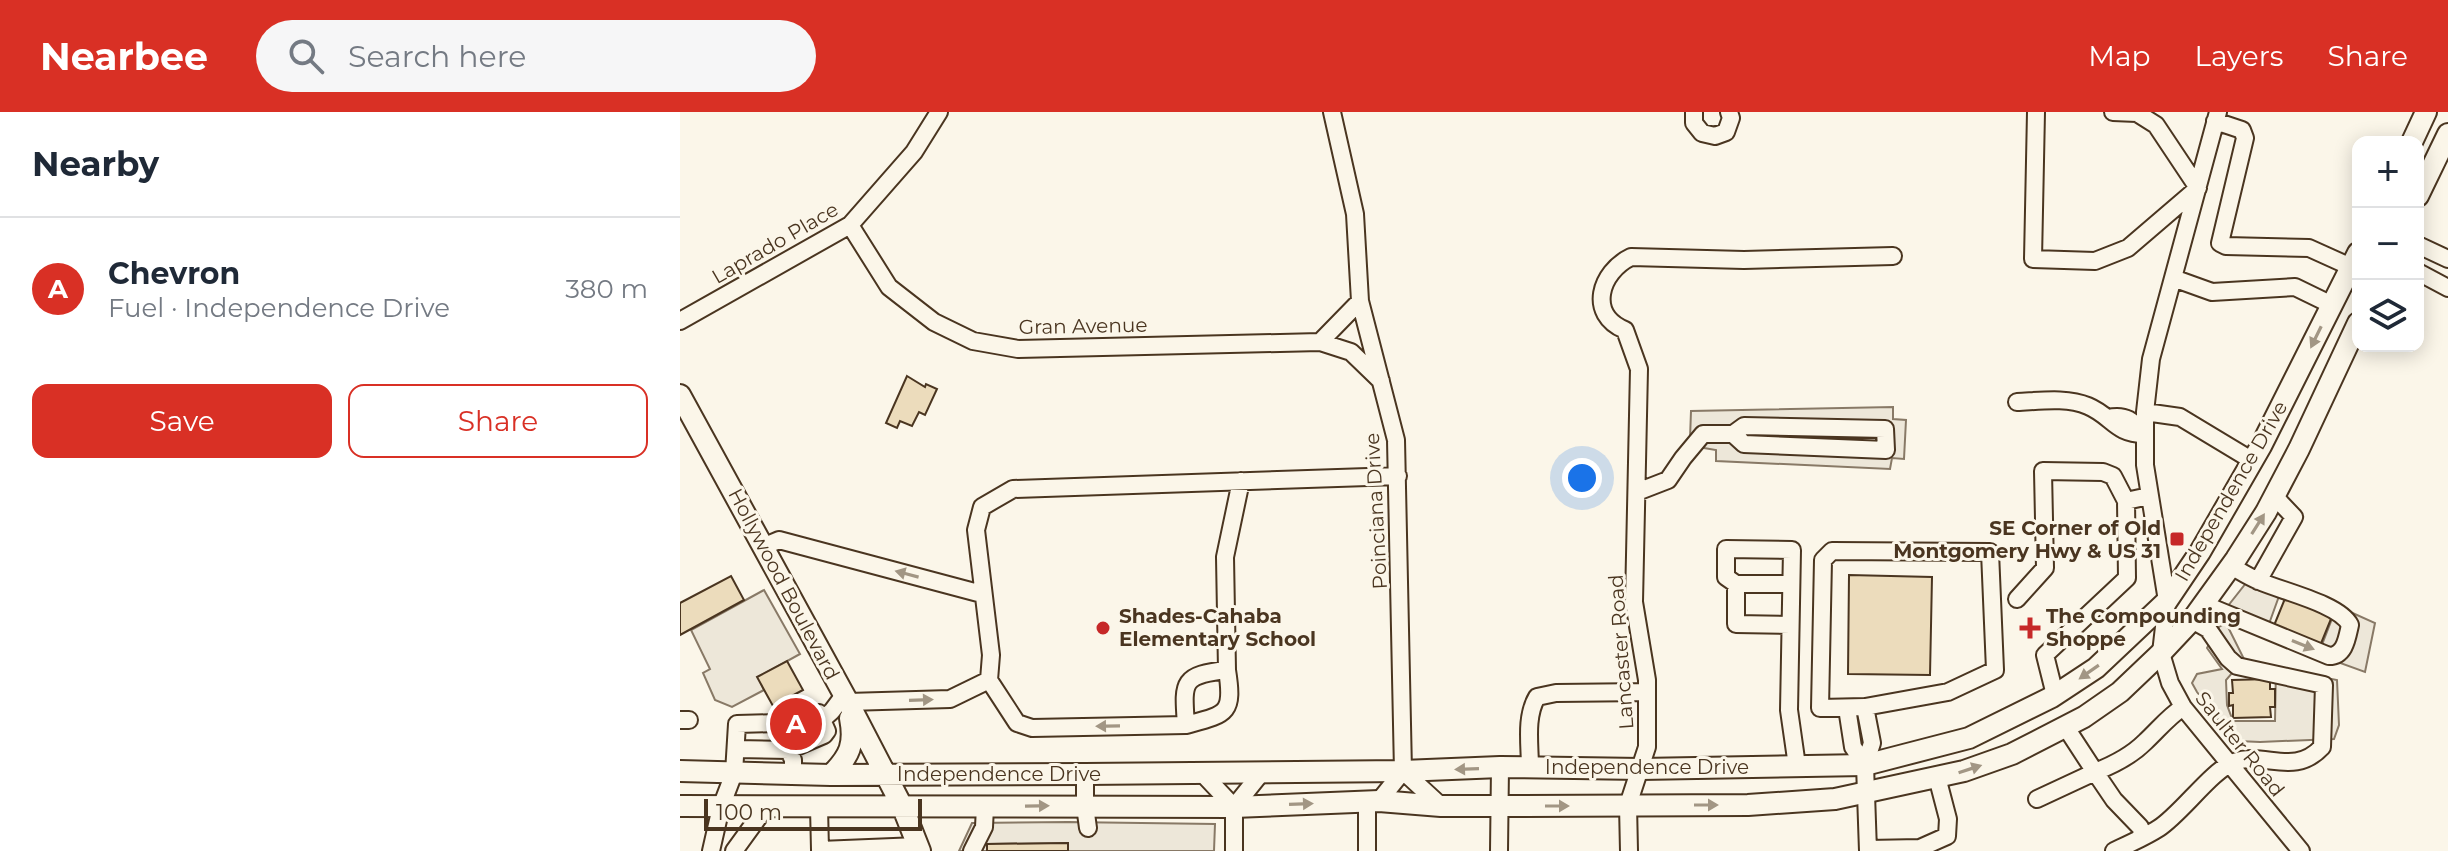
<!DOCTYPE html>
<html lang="en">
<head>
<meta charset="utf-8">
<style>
  body { margin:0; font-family:Montserrat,sans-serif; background:#f6f6f7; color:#1f2937 }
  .controls { position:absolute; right:24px; top:24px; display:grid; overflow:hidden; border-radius:16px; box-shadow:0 4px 20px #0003 }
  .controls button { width:72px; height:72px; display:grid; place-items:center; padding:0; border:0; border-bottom:2px solid #e0e1e3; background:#fff; color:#1f2937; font:40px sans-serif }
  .scale { position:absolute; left:24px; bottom:20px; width:218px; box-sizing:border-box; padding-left:8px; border:4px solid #4a3520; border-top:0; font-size:22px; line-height:28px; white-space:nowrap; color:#4a3520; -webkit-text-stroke:6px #fbf6e9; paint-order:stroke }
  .you { position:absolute; left:902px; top:366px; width:28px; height:28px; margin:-20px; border:6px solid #fff; border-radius:50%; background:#1a73e8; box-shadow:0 0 0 12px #1a73e833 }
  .badge { display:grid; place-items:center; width:52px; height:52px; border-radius:50%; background:#d93025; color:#fff; font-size:26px; font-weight:700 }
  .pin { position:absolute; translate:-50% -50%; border:4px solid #fff; box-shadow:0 2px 8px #0006 }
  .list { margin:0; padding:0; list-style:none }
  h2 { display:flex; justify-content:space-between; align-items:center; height:104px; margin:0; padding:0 32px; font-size:34px }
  h2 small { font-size:26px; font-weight:400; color:#747a83 }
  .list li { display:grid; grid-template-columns:52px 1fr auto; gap:24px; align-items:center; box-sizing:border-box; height:144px; padding:0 32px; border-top:2px solid #e0e1e3 }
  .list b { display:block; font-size:30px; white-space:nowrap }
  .list p { margin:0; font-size:26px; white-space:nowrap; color:#747a83 }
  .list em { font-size:26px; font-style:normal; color:#747a83 }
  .actions { display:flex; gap:16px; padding:24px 32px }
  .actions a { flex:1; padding:18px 0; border:2px solid #d93025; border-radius:16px; text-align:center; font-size:28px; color:#d93025 }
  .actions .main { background:#d93025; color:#fff }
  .icon { flex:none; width:44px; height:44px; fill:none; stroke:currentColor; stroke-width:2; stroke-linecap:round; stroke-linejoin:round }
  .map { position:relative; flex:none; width:1768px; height:739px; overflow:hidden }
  header { display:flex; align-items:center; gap:48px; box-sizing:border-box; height:112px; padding:0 40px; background:#d93025; color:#fff }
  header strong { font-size:38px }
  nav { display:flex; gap:44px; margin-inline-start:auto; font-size:28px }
  .search { width:560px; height:72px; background:#f6f6f7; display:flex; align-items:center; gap:20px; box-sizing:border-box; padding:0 28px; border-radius:44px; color:#747a83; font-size:30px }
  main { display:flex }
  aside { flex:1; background:#fff }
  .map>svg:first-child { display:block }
</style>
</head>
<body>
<header>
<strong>Nearbee</strong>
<div class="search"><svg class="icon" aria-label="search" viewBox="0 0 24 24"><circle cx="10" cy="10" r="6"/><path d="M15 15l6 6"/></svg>Search here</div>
<nav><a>Map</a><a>Layers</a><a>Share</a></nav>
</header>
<main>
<aside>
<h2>Nearby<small></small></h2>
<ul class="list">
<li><span class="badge">A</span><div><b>Chevron</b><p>Fuel · Independence Drive</p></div><em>380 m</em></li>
</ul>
<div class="actions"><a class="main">Save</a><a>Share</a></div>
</aside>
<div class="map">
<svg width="1768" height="739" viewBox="0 0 1768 739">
  <rect width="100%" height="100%" fill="#fbf6e9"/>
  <path fill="#ede7d9" stroke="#887966" stroke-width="2" d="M1213,295V307L1226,308L1224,347L1212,346L1210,357L1036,349V338L1024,336L1010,327L1011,299Z
    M1574,461L1603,473L1585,523L1540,504Z
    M84,478L120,542L78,565L84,578L52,595L35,588L23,561L30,557L11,518Z
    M1657,494L1695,511L1685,560L1638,543Z
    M1546,511L1564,547L1546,568L1547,593L1553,609H1595L1596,556L1657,568L1659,613L1654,627L1580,630L1558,629L1550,623L1517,580L1512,571L1517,562L1542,557L1527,536L1539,515Z
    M388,710L535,712L534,739H388V731L308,732L307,739H279L292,711Z"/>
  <path fill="#ecdcbc" stroke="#4a3520" stroke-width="2" d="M227,264L245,275L246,272L257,277L245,303L239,300L232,314L220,309L217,316L206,311Z
    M1169,463L1252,465L1250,563L1168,562Z
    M51,464L64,488L0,523V491Z
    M1606,484L1653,502L1640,534L1593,516Z
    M107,549L123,578L93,594L77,565Z
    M1590,567V577H1595V595H1590L1591,605L1553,606V593L1549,594V581H1553L1552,568Z
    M388,731V739H307V732Z"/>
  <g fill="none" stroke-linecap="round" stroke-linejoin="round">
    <g stroke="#4a3520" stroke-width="20">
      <path id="minor" d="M652,0L675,102L680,189L716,328L723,659L699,689
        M1014,0V11L1022,21L1035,24L1046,20L1051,6L1049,0
        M1356,0L1353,147L1415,149L1448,136L1518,76L1476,13L1457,1L1433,0
        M1538,0L1471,247L1465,300V353L1487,489L1481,541L1490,571L1503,595L1621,739
        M1535,9L1562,18L1565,26L1540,131L1546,134L1629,136L1671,155
        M170,113L209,175L254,210L293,229L338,237L640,230L680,189
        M1738,133L1768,147
        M1738,160L1768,176
        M1493,166L1532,180L1615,175L1652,193
        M0,209L170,113L234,40L259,0
        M640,230L671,240L701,269
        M1337,290C1360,289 1387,285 1408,294C1432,304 1435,322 1464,322
        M1465,300L1500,305L1573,349
        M1428,306C1446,302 1453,309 1464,322
        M957,380L988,368L1003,346L1023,322H1053L1064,332L1206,338L1205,317L1064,314L1053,322
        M85,434L99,428L302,482
        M1152,439L1310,440L1315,558L1268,580L1185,595L1140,596L1143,448Z
        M1578,469L1614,405L1594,384
        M1056,472V512L1110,513
        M1111,472H1056L1046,465V437L1112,438L1109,598L1117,654
        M1337,487L1365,456L1363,359L1423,360L1433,364L1446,389
        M1523,492L1649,544C1665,544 1667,526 1670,513C1660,492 1601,479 1579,469C1569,465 1560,459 1551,454
        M547,558L545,445L561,369
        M547,558C554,602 547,602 506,613C503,570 501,563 547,558Z
        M1375,583L1365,543L1447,466L1446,389L1469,384
        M168,590L270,587L309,568
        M1185,595L1192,631L1185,653L1188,739
        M1167,596L1173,635L1185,653
        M0,608H9
        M142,608L152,599L164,583
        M506,613L352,616L337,611L309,568L311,543L296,418L302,395L333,377L718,364
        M1385,614L1415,660C1433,653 1451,644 1465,630C1478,618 1488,605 1503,595
        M56,637L109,638L144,623L147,619L139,601L101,619
        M850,656C850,633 845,605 857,585L876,581L967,580
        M723,659L761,694
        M521,660L554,695
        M405,662V694L408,716
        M1357,687L1415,660L1434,688L1460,715L1463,724
        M687,689V739
        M139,695L140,738L238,734
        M1188,737L1240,736L1267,724L1268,707L1257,665
        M31,739L41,695L54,661L57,612L98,611L113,648V662
        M54,739L86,695
        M292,739L304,715L305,695
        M554,739V695L582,660
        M819,739L820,655
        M949,739L948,693L967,635V568L954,490L959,257L945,218C907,202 920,160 951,145L1064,148L1213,144
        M1434,739C1449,732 1465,725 1479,716C1501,702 1532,658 1554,650C1585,639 1614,665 1642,635L1644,573L1557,554L1548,546L1528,517L1512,508"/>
    </g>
    <g stroke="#4a3520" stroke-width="24">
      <path id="major" d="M1732,30L1746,0
        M1738,84L1768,22
        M0,283L168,590L223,696L240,739
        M0,659L151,663L405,662L723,659L820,655L961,657L1185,653L1289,626L1372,585L1416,556L1487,489L1520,440L1581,334L1678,141
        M151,663C170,644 175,632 170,606
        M0,694L554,695L699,689L761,694H820L1068,693L1155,687L1284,659L1332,642L1404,605L1440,580L1481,541L1512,508L1556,447L1586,400L1619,337L1678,211"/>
    </g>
    <use href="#minor" stroke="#fbf6e9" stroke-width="16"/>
    <use href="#major" stroke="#fbf6e9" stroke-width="20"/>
  </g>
  <defs><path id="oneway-solid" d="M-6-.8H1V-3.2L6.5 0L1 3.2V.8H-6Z" transform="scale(2)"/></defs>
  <g fill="#a29684">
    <use href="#oneway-solid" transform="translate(1636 225) rotate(116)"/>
    <use href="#oneway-solid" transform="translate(1578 412) rotate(-58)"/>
    <use href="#oneway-solid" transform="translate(227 462) rotate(-165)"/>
    <use href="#oneway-solid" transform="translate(1623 533) rotate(22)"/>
    <use href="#oneway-solid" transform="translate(1409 560) rotate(145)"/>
    <use href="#oneway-solid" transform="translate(241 588) rotate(-2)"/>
    <use href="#oneway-solid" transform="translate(428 614) rotate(179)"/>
    <use href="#oneway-solid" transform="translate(787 657) rotate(178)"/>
    <use href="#oneway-solid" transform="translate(1290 657) rotate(-18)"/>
    <use href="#oneway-solid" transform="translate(621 692) rotate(-2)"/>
    <use href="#oneway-solid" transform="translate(1026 693)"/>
    <use href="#oneway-solid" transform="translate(357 694) rotate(-1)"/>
    <use href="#oneway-solid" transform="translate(877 694)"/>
  </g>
  <g fill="#c62828" stroke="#fbf6e9" stroke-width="3">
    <rect x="1489" y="419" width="16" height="16" rx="4"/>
    <circle cx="423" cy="516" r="8"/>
    <path d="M1346 504h8v8h8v8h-8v8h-8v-8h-8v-8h8z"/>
  </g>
  <g text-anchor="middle" stroke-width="6" stroke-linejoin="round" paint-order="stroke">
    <g font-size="20" fill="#4a3520" stroke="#fbf6e9">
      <text transform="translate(95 131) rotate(-30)" y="7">Laprado Place</text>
      <text transform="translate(403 214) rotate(-1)" y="7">Gran Avenue</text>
      <text transform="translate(1551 379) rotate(-60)" y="7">Independence Drive</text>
      <text transform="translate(696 399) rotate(-93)" y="7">Poinciana Drive</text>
      <text transform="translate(104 472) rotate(62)" y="7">Hollywood Boulevard</text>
      <text transform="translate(941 540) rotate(-94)" y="7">Lancaster Road</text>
      <text transform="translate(1560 632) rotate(51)" y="7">Saulter Road</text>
      <text x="967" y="662">Independence Drive</text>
      <text x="319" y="669">Independence Drive</text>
    </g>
    <g font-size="20" font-weight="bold" fill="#4a3520" stroke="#fbf6e9" text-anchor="start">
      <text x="1481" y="423" text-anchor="end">SE Corner of Old<tspan x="1481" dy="23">Montgomery Hwy &amp; US 31</tspan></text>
      <text x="439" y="511">Shades-Cahaba<tspan x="439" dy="23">Elementary School</tspan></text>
      <text x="1366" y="511">The Compounding<tspan x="1366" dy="23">Shoppe</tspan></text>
    </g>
  </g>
</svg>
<div class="controls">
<button>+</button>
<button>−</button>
<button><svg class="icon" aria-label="layers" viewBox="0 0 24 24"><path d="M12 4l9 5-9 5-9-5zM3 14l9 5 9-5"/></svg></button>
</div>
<div class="scale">100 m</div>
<div class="you"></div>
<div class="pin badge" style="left:116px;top:612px">A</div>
</div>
</main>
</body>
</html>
